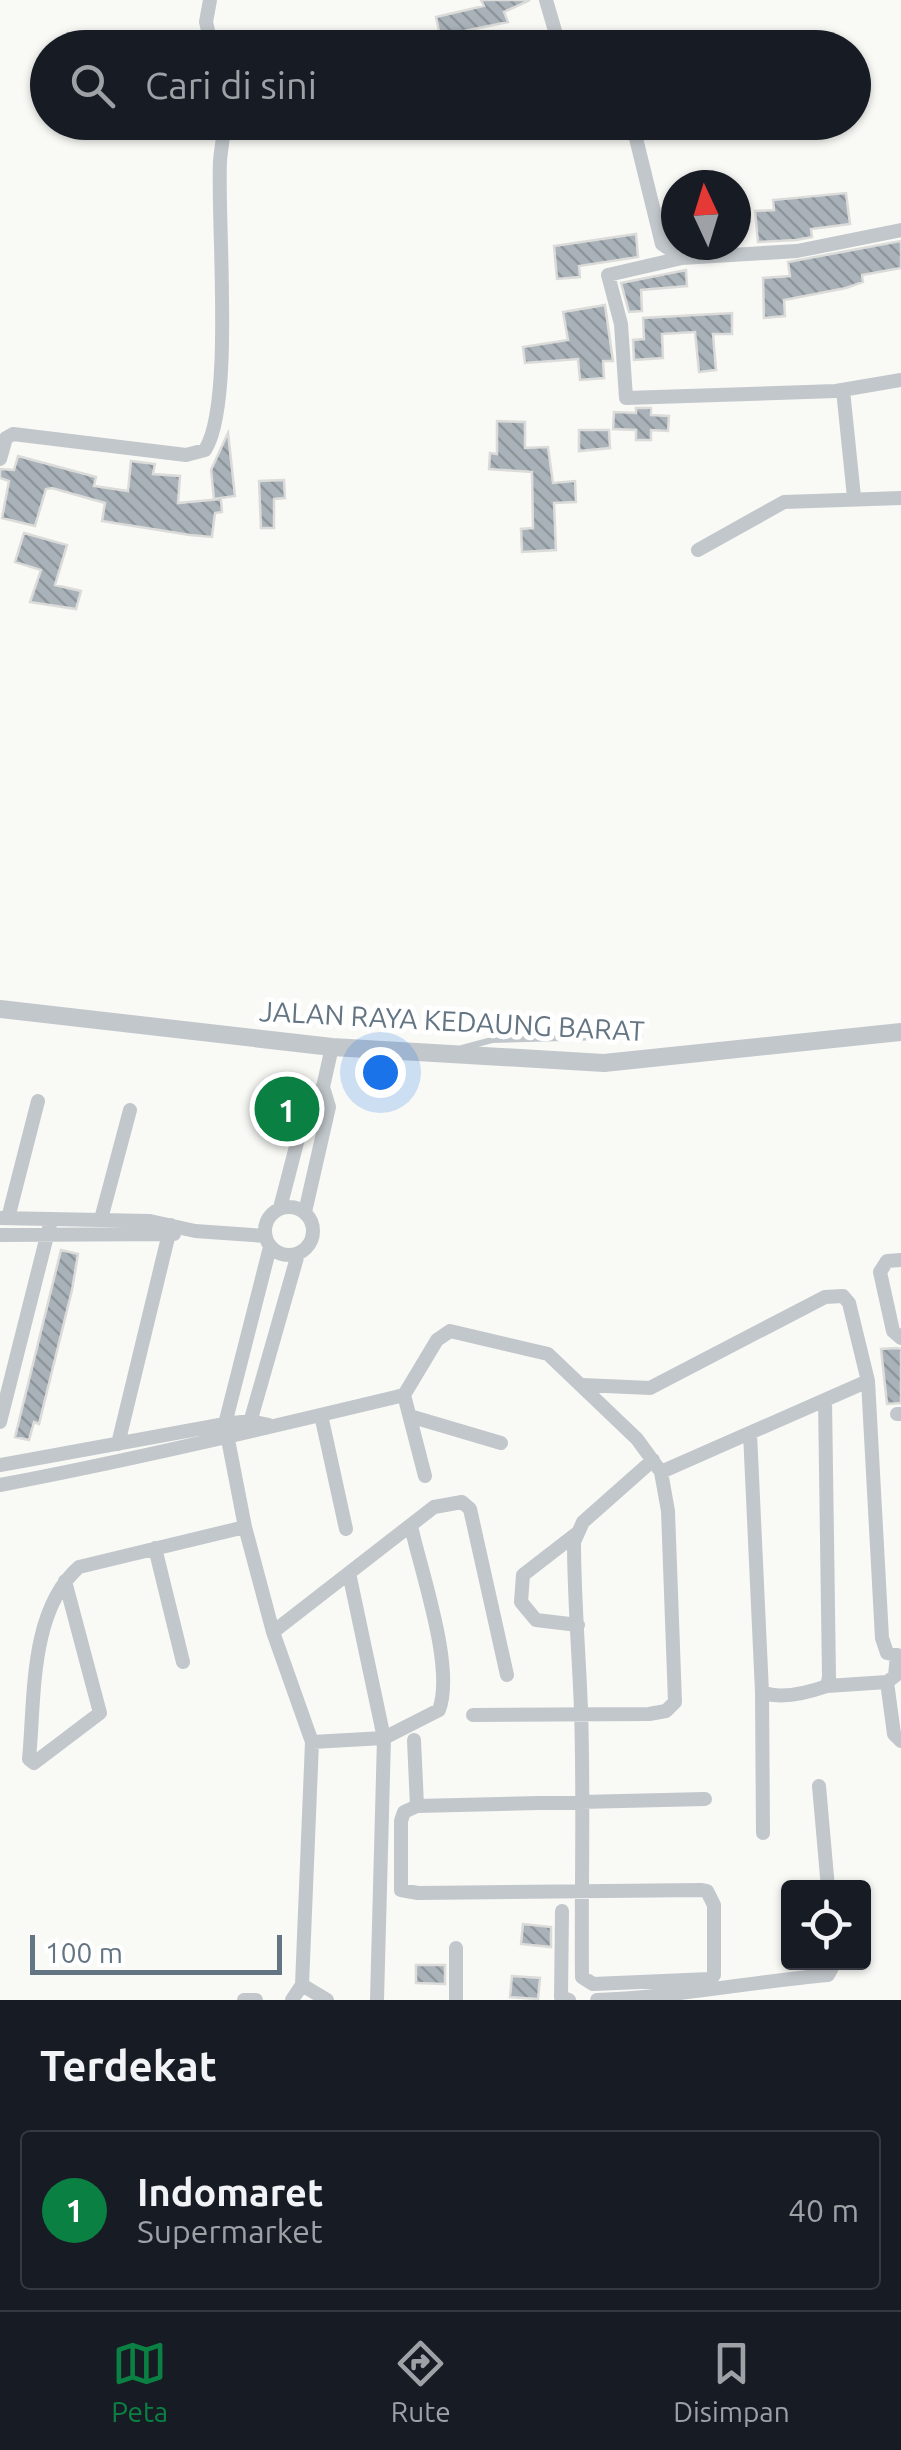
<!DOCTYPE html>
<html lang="id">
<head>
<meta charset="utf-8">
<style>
  body { margin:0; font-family:Ubuntu,sans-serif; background:#242831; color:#f1f3f6 }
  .controls { position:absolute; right:30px; bottom:30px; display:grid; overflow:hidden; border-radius:10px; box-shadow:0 2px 8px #0004 }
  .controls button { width:90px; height:90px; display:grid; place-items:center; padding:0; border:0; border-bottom:2px solid #363941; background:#171b24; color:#f1f3f6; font:50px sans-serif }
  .compass { position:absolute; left:661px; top:170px; width:90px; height:90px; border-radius:50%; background:#171b24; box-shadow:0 2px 8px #0004; rotate:356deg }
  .scale { position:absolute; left:30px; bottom:25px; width:252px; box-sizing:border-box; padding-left:10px; border:5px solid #637482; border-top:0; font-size:28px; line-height:35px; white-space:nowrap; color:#637482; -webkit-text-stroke:8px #fff; paint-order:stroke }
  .you { position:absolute; left:380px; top:1072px; width:35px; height:35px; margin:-25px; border:8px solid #fff; border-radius:50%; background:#1a73e8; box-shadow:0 0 0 15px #1a73e833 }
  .badge { display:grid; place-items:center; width:65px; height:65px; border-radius:50%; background:#0b8043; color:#fff; font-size:32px; font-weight:700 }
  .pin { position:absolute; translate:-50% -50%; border:5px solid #fff; box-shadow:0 2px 10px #0006 }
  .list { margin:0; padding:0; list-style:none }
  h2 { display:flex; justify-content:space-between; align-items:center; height:130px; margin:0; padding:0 40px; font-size:42px }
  h2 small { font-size:32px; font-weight:400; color:#9ea1a6 }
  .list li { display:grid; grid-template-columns:65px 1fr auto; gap:30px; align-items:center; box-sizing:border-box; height:160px; margin:0 20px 20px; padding:0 20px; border:2px solid #363941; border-radius:10px }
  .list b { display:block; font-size:38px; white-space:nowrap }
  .list p { margin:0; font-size:32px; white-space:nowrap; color:#9ea1a6 }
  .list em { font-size:32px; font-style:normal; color:#9ea1a6 }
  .icon { flex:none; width:55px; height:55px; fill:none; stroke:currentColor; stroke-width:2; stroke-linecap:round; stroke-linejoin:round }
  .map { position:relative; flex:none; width:901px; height:2000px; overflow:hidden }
  .search { position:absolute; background:#171b24; box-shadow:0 2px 8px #0004; left:30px; right:30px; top:30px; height:110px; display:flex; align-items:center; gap:25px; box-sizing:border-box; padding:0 35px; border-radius:55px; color:#9ea1a6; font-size:38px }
  .sheet { height:310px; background:#171b24 }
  nav { display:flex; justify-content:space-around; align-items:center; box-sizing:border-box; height:140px; border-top:2px solid #363941; background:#171b24; font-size:28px; color:#9ea1a6 }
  nav a { display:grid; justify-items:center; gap:5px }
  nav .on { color:#0b8043 }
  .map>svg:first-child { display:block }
</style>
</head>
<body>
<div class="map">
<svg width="901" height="2000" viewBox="0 0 901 2000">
  <defs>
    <pattern id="building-back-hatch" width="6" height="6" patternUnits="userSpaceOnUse" patternTransform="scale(2.5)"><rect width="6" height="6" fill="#a9b2b8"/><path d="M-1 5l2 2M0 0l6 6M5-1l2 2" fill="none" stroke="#8d959b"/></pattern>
  </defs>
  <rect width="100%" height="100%" fill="#f9f9f6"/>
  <path fill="url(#building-back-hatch)" stroke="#dbdbd9" stroke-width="2.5" d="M481,0H530L504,12L508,22L440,36L436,17L484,6Z
    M846,193L850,224L811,229L812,237L796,240L758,242L755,211L774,210L773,200Z
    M636,234L638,257L579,266L580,277L557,279L554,246Z
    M901,241V268L862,275L863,282L846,288L784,300L785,316L764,318L763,278L790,276L788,262Z
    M686,270L687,286L641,290L642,311L629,312L621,283Z
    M605,305L613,361H603L604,378L580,380L578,359L525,363L523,347L568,340L563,312Z
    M732,313V334H713L716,370L699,372L695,332L662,334L663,358L634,360L633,340L644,339L643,318Z
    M636,408H651V415L669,416L668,431L651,430V440H636V430L613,429L614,412L636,413Z
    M497,421L525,422V448L548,447L553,483L575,481L576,502L554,503L556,550L522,552L521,529L533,528L532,472L489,469L490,453L497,454Z
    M579,430H609L610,448L579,451Z
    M228,433L235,496L214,499L211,470Z
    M18,456L96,477L94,486L128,491L131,461L155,464L153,474L180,476L178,503L221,499L222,512L215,513L212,537L190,535L102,521L105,503L52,488L46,489L35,526L2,518L9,481L0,478V469L14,470Z
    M284,480L285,498L274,499V528H261L259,481Z
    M24,533L67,545L55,585L81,591L76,609L30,602L41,570L15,562Z
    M61,1250L78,1254L72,1290L39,1424L34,1422L29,1440L15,1437Z
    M896,1348L901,1349V1403L887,1404L881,1349Z
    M523,1924L551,1927V1947L521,1944Z
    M416,1965H445V1984L416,1983Z
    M512,1976L540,1978L538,1999L510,1997Z"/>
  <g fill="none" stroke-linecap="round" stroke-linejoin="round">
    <path stroke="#c2c7cb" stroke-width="6" d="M462,1048L492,1040L640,1036"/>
    <path stroke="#c2c7cb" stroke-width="14" d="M210,0L206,22L212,48
      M546,0L560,48
      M632,122L662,244L682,258
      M901,230L797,251L682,258L608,275L621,324L626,398L836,391L901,380
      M843,390L854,497
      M0,459L6,438L13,434L186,455L205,450C234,405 217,223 220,161C221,148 224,136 224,122
      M698,550L784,502L901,498
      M265 1231a24 24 0 1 1 48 0a24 24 0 1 1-48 0Z
      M280,1208L306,1108L323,1087L332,1047
      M305,1212L329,1107L323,1087
      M0,1218L150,1221L195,1231L265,1236
      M8,1218L38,1101
      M101,1219L130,1110
      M0,1235L174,1234
      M270,1247L225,1424L245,1527L273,1632L312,1742L302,1985L292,2000
      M901,1260L887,1261L880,1272L893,1331L901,1338
      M583,1385L650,1388L825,1297L843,1296L849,1303L868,1381L882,1638L887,1653L901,1656
      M897,1414H901
      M321,1415L346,1529
      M413,1417L501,1443
      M0,1422L51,1220
      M249,1426L298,1254
      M750,1433L762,1692C781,1700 807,1693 827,1686L829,1677L825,1400
      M118,1444L171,1225
      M0,1465L225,1424L250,1421L269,1425
      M661,1472L868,1381
      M425,1476L404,1395L437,1340L450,1331L548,1354L637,1439L661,1472L668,1511L675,1702L666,1711L649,1714L473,1715
      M0,1485C137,1459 270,1427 404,1395
      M576,1534L523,1575L521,1602L536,1620L578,1625
      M155,1548L183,1662
      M349,1573L384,1738L439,1710C455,1668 421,1572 411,1526
      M65,1581L100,1713L34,1763L29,1759C35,1698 29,1611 79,1567L245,1527
      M273,1632L434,1507L462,1502L470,1509L507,1675
      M887,1682L894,1734L901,1741
      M827,1686L887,1682L895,1676L897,1655
      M762,1692L763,1833
      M414,1740L417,1806L404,1812L401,1821V1890L418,1893L702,1890L707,1891L714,1905V1975L710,1979L593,1984L582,1977C581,1888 584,1798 581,1710C579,1654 574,1598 574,1542L583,1522L653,1460
      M312,1742L384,1738L377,2000
      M819,1786L828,1888
      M417,1806L705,1799
      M562,1911L561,1997L569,2000
      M456,1948V2000
      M302,1985L327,2000
      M244,2000H256
      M597,2000C674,1997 750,1982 828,1975L835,1962"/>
    <path stroke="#c2c7cb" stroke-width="18" d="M0,1009L332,1047L604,1063L901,1032"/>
  </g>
  <g text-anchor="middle" stroke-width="10" stroke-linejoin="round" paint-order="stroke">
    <g font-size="28" fill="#637482" stroke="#fff">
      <text transform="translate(452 1021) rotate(3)" y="10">JALAN RAYA KEDAUNG BARAT</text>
    </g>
  </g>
</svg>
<div class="controls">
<button><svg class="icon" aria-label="locate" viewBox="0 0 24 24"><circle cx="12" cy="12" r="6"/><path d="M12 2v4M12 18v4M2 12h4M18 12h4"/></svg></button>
</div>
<svg class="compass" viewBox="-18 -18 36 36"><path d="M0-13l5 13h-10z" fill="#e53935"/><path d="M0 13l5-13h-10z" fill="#9ea1a6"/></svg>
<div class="scale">100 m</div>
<div class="you"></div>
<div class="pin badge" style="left:287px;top:1109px">1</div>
<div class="search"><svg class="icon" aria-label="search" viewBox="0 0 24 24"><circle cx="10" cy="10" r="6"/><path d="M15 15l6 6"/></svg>Cari di sini</div>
</div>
<section class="sheet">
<h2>Terdekat<small></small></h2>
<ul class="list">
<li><span class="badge">1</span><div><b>Indomaret</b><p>Supermarket</p></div><em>40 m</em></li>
</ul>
</section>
<nav>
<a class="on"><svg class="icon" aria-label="map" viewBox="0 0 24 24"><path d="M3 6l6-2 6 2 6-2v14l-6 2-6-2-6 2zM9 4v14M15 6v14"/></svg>Peta</a>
<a><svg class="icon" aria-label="directions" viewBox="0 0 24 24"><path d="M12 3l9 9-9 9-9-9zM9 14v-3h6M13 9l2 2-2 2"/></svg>Rute</a>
<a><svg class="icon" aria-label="saved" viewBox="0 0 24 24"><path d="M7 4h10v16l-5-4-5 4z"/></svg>Disimpan</a>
</nav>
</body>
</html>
